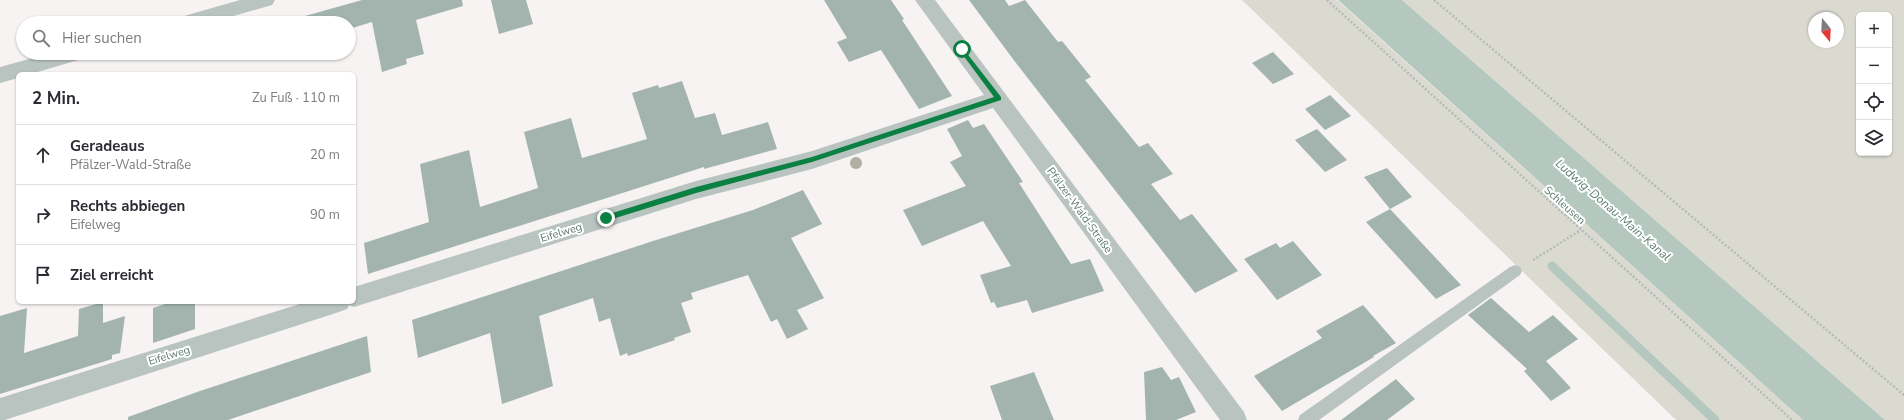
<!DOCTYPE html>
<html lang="de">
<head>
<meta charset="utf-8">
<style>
  body { margin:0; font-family:"Nunito Sans",sans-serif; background:#f7f7f7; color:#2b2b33 }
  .controls { position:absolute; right:12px; top:12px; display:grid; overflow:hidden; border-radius:6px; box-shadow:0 1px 3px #0004 }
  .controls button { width:36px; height:36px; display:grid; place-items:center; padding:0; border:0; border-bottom:1px solid #e1e1e2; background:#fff; color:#2b2b33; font:20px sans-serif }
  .compass { position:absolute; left:1808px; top:12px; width:36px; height:36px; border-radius:50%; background:#fff; box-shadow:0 1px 3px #0004; rotate:162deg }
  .stop { position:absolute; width:12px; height:12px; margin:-9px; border:3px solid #0b8043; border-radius:50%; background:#fff }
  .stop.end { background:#0b8043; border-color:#fff; box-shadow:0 1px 4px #0008 }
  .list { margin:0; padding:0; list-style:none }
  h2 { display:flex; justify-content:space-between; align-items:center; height:52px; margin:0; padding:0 16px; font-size:17px }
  h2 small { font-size:13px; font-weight:400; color:#7c7c81 }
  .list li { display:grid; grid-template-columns:26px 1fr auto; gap:12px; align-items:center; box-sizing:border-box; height:60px; padding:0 16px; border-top:1px solid #e1e1e2 }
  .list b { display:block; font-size:15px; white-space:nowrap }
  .list p { margin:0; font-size:13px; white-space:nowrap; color:#7c7c81 }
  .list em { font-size:13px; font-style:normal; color:#7c7c81 }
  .icon { flex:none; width:22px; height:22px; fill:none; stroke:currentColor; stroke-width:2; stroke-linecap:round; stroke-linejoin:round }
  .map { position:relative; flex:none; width:1904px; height:420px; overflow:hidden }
  .search { position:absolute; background:#fff; box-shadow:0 1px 3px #0004; left:16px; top:16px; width:340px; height:44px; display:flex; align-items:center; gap:10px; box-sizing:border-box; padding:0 14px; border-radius:22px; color:#7c7c81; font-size:15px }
  .panel { position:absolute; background:#fff; box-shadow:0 1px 3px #0004; left:16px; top:72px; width:340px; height:232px; border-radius:6px }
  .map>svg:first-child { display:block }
</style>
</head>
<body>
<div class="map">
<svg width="1904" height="420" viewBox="0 0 1904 420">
  <rect width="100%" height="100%" fill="#f6f3f2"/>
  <path fill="#dbdad1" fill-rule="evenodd" d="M1242,0H1337L1803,420H1676Z
    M1402,0H1904V420H1885ZM1859,15H1889V153H1859ZM1814,18H1838V42H1814Z"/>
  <path fill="#b4c8bf" d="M1338,0H1402L1885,420H1803Z"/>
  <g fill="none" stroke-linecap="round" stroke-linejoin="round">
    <path stroke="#b4c8bf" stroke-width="9" d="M1552,266L1715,420"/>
  </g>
  <path fill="#a3b4ae" d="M362,0H462L463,6L416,20L424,54L406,59L407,64L382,72L372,22L349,29V23H306L305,16Z
    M491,0H526L533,24L499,34Z
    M824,0H891L904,19L902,20L952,96L919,109L881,50L849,62L837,42L847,38Z
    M969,0H1005L1009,6L1025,0L1058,42L1062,41L1091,77L1085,80L1139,147L1148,143L1173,174L1151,184L1180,220L1192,214L1238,271L1195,293L1016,63Z
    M1273,52L1294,74L1273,84L1252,63Z
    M682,81L695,118L715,113L722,135L768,122L777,149L704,169V167L368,274L364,243L429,222L420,164L469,150L480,207L538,188L524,132L571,118L582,158L647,139L632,93L658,85L659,88Z
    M1330,95L1351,116L1325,130L1305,109Z
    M968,120L973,128L984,124L1023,182L1019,183L1071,264L1090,259L1104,291L1032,313L1027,300L997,308L994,302L991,303L980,275L1011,266L983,221L922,246L903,210L966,186L950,162L962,156L947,129Z
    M1317,129L1347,160L1325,172L1295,140Z
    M1387,168L1412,197L1390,209L1461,285L1436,299L1366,222L1390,209L1364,177Z
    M803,190L822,224L791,238L824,298L797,310L808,329L787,339L777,319L771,322L748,275L691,293L693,299L681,303L691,332L674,338L675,340L628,356L627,353L620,356L610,318L599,322L593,298L539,316L553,386L502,404L490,333L418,358L412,320L653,241L753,210Z
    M1293,241L1322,275L1277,300L1244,259L1276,243L1280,248Z
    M1491,298L1529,332L1553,315L1578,339L1546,361L1571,388L1551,401L1524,371L1527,369L1468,315Z
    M103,302V323L125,316L120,353L112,355V359L0,394V316L27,308L24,353L78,336L79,309Z
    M171,302H195V329L153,343V308Z
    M1363,305L1396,343L1373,356L1374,357L1282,411L1254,376L1322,338L1316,331Z
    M367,336L371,372L228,420H128V417L197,392Z
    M1162,367L1171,380L1179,377L1196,412L1176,420H1146L1144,372Z
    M1034,372L1054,420H1002L990,386Z
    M1396,379L1415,399L1387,420H1341Z"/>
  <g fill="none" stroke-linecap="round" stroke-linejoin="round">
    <path stroke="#b4bcb9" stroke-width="2.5" stroke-dasharray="2 2" stroke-linecap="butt" d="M1327,0L1792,420
      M1434,0L1904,395
      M1533,260L1581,230"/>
    <path fill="#b9c4c0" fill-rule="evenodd" d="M1515,265L1520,267L1522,271L1520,275L1319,420H1298L1300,415L1510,267Z"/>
    <path fill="#b9c4c0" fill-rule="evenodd" d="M240,0H275L272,5L209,23H174L177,18Z
      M915,0H935L1244,412L1247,420H1220L993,108L812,169L696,199L354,307L349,305L347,309L339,312L5,420H0V398L306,302H354V287L696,181L812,151L984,95Z
      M51,53H88L85,58L31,74H18V78L0,83V67Z"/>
  </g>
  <circle fill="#b0afa1" cx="856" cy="163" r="6"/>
  <path fill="#0b8043" d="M962,47L1001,97V100L812,162L696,193L606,221L603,218L606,215L696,187L812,157L994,97L960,51V48Z"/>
  <g text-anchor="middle" stroke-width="4" stroke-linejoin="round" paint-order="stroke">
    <g font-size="11" fill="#5b7a70" stroke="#fff">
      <text transform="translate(1565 205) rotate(42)" y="4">Schleusen</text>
      <text transform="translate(1080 210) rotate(54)" y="4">Pfälzer-Wald-Straße</text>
      <text transform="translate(561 232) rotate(-17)" y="4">Eifelweg</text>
      <text transform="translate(169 355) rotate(-17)" y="4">Eifelweg</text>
    </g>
    <g font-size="12" font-style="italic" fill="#5a7c6c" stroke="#fff">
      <text transform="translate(1613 210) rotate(41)" y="4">Ludwig-Donau-Main-Kanal</text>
    </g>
  </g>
</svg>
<div class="controls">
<button>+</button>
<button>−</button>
<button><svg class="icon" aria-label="locate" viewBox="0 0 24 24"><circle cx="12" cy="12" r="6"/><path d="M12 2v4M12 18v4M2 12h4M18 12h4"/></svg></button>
<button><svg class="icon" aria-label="layers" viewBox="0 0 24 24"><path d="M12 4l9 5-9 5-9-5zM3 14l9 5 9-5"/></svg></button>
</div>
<svg class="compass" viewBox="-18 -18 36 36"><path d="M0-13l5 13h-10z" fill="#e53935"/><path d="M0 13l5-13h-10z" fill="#7c7c81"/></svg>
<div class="stop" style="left:962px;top:49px"></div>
<div class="stop end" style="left:606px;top:218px"></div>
<div class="search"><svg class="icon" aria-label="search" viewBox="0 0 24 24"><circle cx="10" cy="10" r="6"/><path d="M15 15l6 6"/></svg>Hier suchen</div>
<section class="panel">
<h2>2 Min.<small>Zu Fuß · 110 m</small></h2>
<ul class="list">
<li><svg class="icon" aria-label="ahead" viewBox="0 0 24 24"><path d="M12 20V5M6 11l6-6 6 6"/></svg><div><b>Geradeaus</b><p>Pfälzer-Wald-Straße</p></div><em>20 m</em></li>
<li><svg class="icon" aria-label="right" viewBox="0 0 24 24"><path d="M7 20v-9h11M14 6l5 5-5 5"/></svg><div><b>Rechts abbiegen</b><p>Eifelweg</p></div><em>90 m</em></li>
<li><svg class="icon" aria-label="arrive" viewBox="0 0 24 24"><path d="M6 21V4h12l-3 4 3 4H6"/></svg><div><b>Ziel erreicht</b></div></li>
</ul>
</section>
</div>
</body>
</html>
